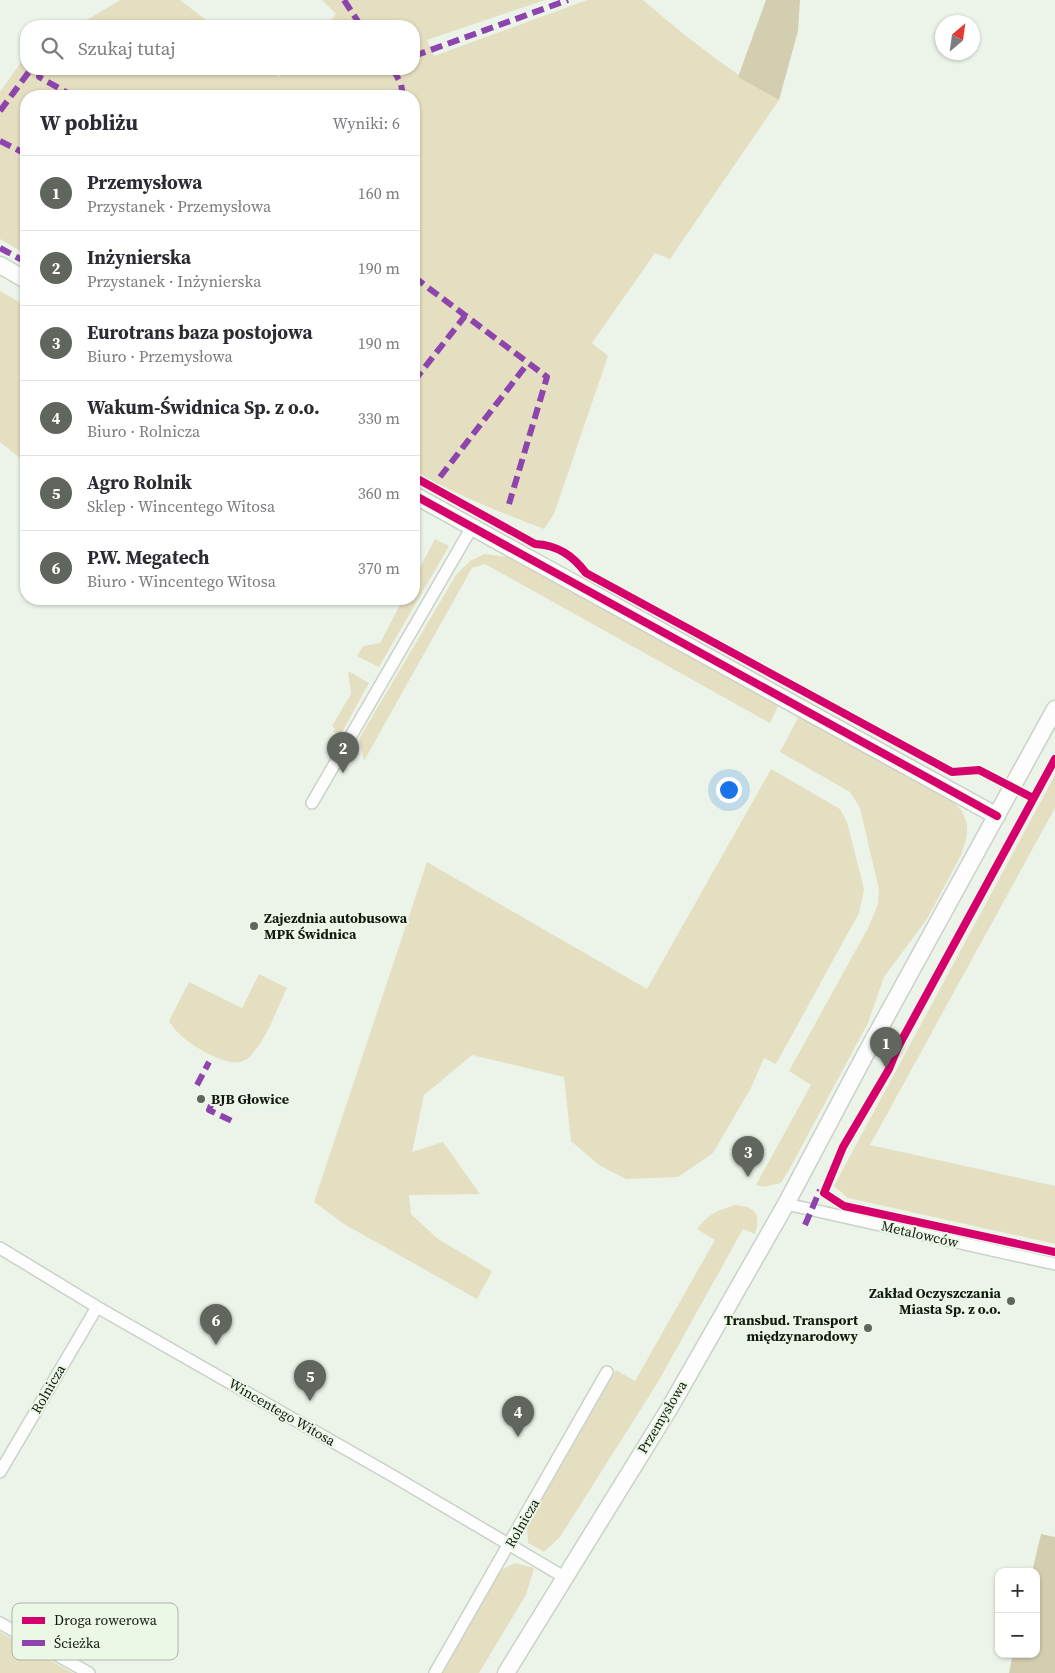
<!DOCTYPE html>
<html lang="pl">
<head>
<meta charset="utf-8">
<style>
  body { margin:0; font-family:"Source Serif 4",serif; background:#f2f2f3; color:#2b2b33 }
  .controls { position:absolute; right:15px; bottom:15px; display:grid; overflow:hidden; border-radius:10px; box-shadow:0 1px 4px #0004 }
  .controls button { width:45px; height:45px; display:grid; place-items:center; padding:0; border:0; border-bottom:1px solid #e1e1e2; background:#fff; color:#2b2b33; font:25px sans-serif }
  .compass { position:absolute; left:935px; top:15px; width:45px; height:45px; border-radius:50%; background:#fff; box-shadow:0 1px 4px #0004; rotate:29deg }
  .you { position:absolute; left:728px; top:789px; width:18px; height:18px; margin:-12px; border:4px solid #fff; border-radius:50%; background:#1a73e8; box-shadow:0 0 0 8px #1a73e833 }
  .badge { display:grid; place-items:center; width:32px; height:32px; border-radius:50%; background:#60655d; color:#fff; font-size:16px; font-weight:700 }
  .pin { position:absolute; translate:-50% -41px; filter:drop-shadow(0 1px 2px #0008) }
  .pin::after { content:''; position:absolute; top:26px; width:18px; height:15px; background:inherit; clip-path:polygon(0 0,100% 0,50% 100%) }
  .list { margin:0; padding:0; list-style:none }
  h2 { display:flex; justify-content:space-between; align-items:center; height:65px; margin:0; padding:0 20px; font-size:21px }
  h2 small { font-size:16px; font-weight:400; color:#7c7c81 }
  .list li { display:grid; grid-template-columns:32px 1fr auto; gap:15px; align-items:center; box-sizing:border-box; height:75px; padding:0 20px; border-top:1px solid #e1e1e2 }
  .list b { display:block; font-size:19px; white-space:nowrap }
  .list p { margin:0; font-size:16px; white-space:nowrap; color:#7c7c81 }
  .list em { font-size:16px; font-style:normal; color:#7c7c81 }
  .icon { flex:none; width:28px; height:28px; fill:none; stroke:currentColor; stroke-width:2; stroke-linecap:round; stroke-linejoin:round }
  .map { position:relative; flex:none; width:1055px; height:1673px; overflow:hidden }
  .search { position:absolute; background:#fff; box-shadow:0 1px 4px #0004; left:20px; top:20px; width:400px; height:55px; display:flex; align-items:center; gap:12px; box-sizing:border-box; padding:0 18px; border-radius:20px; color:#7c7c81; font-size:19px }
  .panel { position:absolute; background:#fff; box-shadow:0 1px 4px #0004; left:20px; top:90px; width:400px; height:515px; border-radius:20px }
  .map>svg:first-child { display:block }
</style>
</head>
<body>
<div class="map">
<svg width="1055" height="1673" viewBox="0 0 1055 1673">
  <rect width="100%" height="100%" fill="#ecf4e9"/>
  <path fill="#e4dfc1" d="M120,0H180L214,26H77Z
    M322,0H545L427,40L434,56L587,0H643C686,37 730,72 779,100L670,259L655,253L592,343L608,356L554,514L544,529C499,512 455,494 414,471V96H26V254L0,239V92L26,55V69H268L279,77L287,69H414V26H325L336,14Z
    M0,291L26,306V463L0,442Z
    M435,539L449,546L379,667L357,656L363,646L380,643L403,599H414V579Z
    M484,554L510,557L778,706L770,723L485,564L472,568L364,761L359,739L456,575L470,561Z
    M348,671L369,683L340,736L333,732L335,729L332,726L351,694Z
    M799,716L949,797L962,811L967,824V836L961,855L927,919L884,977L868,1023L790,1168L781,1183L763,1187L756,1185L811,1085L789,1071L868,928L878,904L879,890L860,808L850,792L780,752Z
    M771,769L840,809L847,822L864,889L859,913L776,1064L764,1058L751,1088L713,1153L678,1177L626,1179L599,1165L571,1141L564,1077L472,1055L424,1095L412,1152L443,1142L480,1194L409,1195L411,1214L438,1239L492,1271L477,1299L344,1224L314,1202L427,862L647,989Z
    M1055,775V808L870,1145L1055,1186V1244L848,1198L834,1186Z
    M259,974L287,988C278,1006 260,1058 240,1062C229,1064 217,1058 207,1053C192,1045 178,1036 169,1021L189,982L242,1008Z
    M735,1205C756,1207 761,1213 755,1234L743,1229L658,1382L560,1537L544,1552L528,1543L527,1526L616,1370L635,1381L715,1240L697,1229C707,1215 718,1210 735,1205Z
    M515,1563L534,1568L526,1595L479,1673H443L501,1570Z
    M0,1632L73,1673H0Z"/>
  <path fill="#d4ceb0" d="M766,0H800L798,31L779,100L738,77Z
    M1041,1534L1055,1537V1673H1009L1013,1654H1036V1572H1032Z"/>
  <g fill="none" stroke-linecap="round" stroke-linejoin="round">
    <g stroke="#cbd1c8" stroke-width="14">
      <path id="street" d="M312,803L472,527
        M786,1204L1055,1264
        M0,1248L97,1307L393,1476L564,1577
        M0,1472L97,1307
        M0,1623L89,1673
        M435,1673L607,1372"/>
    </g>
    <g stroke="#cbd1c8" stroke-width="19">
      <path id="secondary" d="M0,265L26,280
        M414,495L997,816
        M506,1673L669,1409L786,1204L865,1055L1055,709"/>
    </g>
    <use href="#street" stroke="#fcfdfc" stroke-width="11"/>
    <use href="#secondary" stroke="#fcfdfc" stroke-width="16"/>
    <path stroke="#8e44ad" stroke-width="6" stroke-dasharray="12 6" stroke-linecap="butt" d="M344,0L361,26
      M414,56L568,0
      M40,69L39,77L73,96
      M393,69L401,84L403,96
      M0,111L31,69
      M0,141L26,154
      M0,248L26,262
      M414,277L547,377L509,504
      M414,381L465,316
      M440,477L528,363
      M197,1085L209,1062
      M211,1105L209,1110L234,1122
      M805,1225L820,1190"/>
    <g stroke="#eaf8e5" stroke-width="11">
      <path id="cycleway" d="M414,477L535,544C558,545 573,556 586,573L952,772L979,770L1033,798
        M414,495L997,816
        M1055,759L898,1047L889,1069L843,1147L824,1193L844,1206L1055,1252"/>
    </g>
    <use href="#cycleway" stroke="#d6006c" stroke-width="8"/>
  </g>
  <g fill="#60655d" stroke="#eaf8e5" stroke-width="2">
    <circle cx="254" cy="926" r="5"/>
    <circle cx="201" cy="1099" r="5"/>
    <circle cx="1011" cy="1301" r="5"/>
    <circle cx="868" cy="1328" r="5"/>
  </g>
  <g text-anchor="middle" stroke-width="4" stroke-linejoin="round" paint-order="stroke">
    <g font-size="14" font-weight="bold" fill="#141812" stroke="#eaf8e5" text-anchor="start">
      <text x="264" y="923">Zajezdnia autobusowa<tspan x="264" dy="16">MPK Świdnica</tspan></text>
      <text x="211" y="1104">BJB Głowice</text>
      <text x="1001" y="1298" text-anchor="end">Zakład Oczyszczania<tspan x="1001" dy="16">Miasta Sp. z o.o.</tspan></text>
      <text x="858" y="1325" text-anchor="end">Transbud. Transport<tspan x="858" dy="16">międzynarodowy</tspan></text>
    </g>
    <g font-size="14" fill="#141812" stroke="#eaf8e5">
      <text transform="translate(920 1234) rotate(13)" y="5">Metalowców</text>
      <text transform="translate(48 1389) rotate(-60)" y="5">Rolnicza</text>
      <text transform="translate(282 1412) rotate(30)" y="5">Wincentego Witosa</text>
      <text transform="translate(662 1417) rotate(-59)" y="5">Przemysłowa</text>
      <text transform="translate(522 1523) rotate(-60)" y="5">Rolnicza</text>
    </g>
  </g>
  <rect x="12" y="1603" width="166" height="57" rx="8" fill="#eaf8e5" stroke="#aab5a6" stroke-width="1"/>
  <rect x="22" y="1617" width="23" height="7" fill="#d6006c"/>
  <rect x="22" y="1640" width="23" height="6" fill="#8e44ad"/>
  <g font-size="14" fill="#141812">
    <text x="54" y="1625">Droga rowerowa</text>
    <text x="54" y="1648">Ścieżka</text>
  </g>
</svg>
<div class="controls">
<button>+</button>
<button>−</button>
</div>
<svg class="compass" viewBox="-18 -18 36 36"><path d="M0-13l5 13h-10z" fill="#e53935"/><path d="M0 13l5-13h-10z" fill="#7c7c81"/></svg>
<div class="you"></div>
<div class="pin badge" style="left:886px;top:1068px">1</div>
<div class="pin badge" style="left:343px;top:773px">2</div>
<div class="pin badge" style="left:748px;top:1177px">3</div>
<div class="pin badge" style="left:518px;top:1437px">4</div>
<div class="pin badge" style="left:310px;top:1401px">5</div>
<div class="pin badge" style="left:216px;top:1345px">6</div>
<div class="search"><svg class="icon" aria-label="search" viewBox="0 0 24 24"><circle cx="10" cy="10" r="6"/><path d="M15 15l6 6"/></svg>Szukaj tutaj</div>
<section class="panel">
<h2>W pobliżu<small>Wyniki: 6</small></h2>
<ul class="list">
<li><span class="badge">1</span><div><b>Przemysłowa</b><p>Przystanek · Przemysłowa</p></div><em>160 m</em></li>
<li><span class="badge">2</span><div><b>Inżynierska</b><p>Przystanek · Inżynierska</p></div><em>190 m</em></li>
<li><span class="badge">3</span><div><b>Eurotrans baza postojowa</b><p>Biuro · Przemysłowa</p></div><em>190 m</em></li>
<li><span class="badge">4</span><div><b>Wakum-Świdnica Sp. z o.o.</b><p>Biuro · Rolnicza</p></div><em>330 m</em></li>
<li><span class="badge">5</span><div><b>Agro Rolnik</b><p>Sklep · Wincentego Witosa</p></div><em>360 m</em></li>
<li><span class="badge">6</span><div><b>P.W. Megatech</b><p>Biuro · Wincentego Witosa</p></div><em>370 m</em></li>
</ul>
</section>
</div>
</body>
</html>
